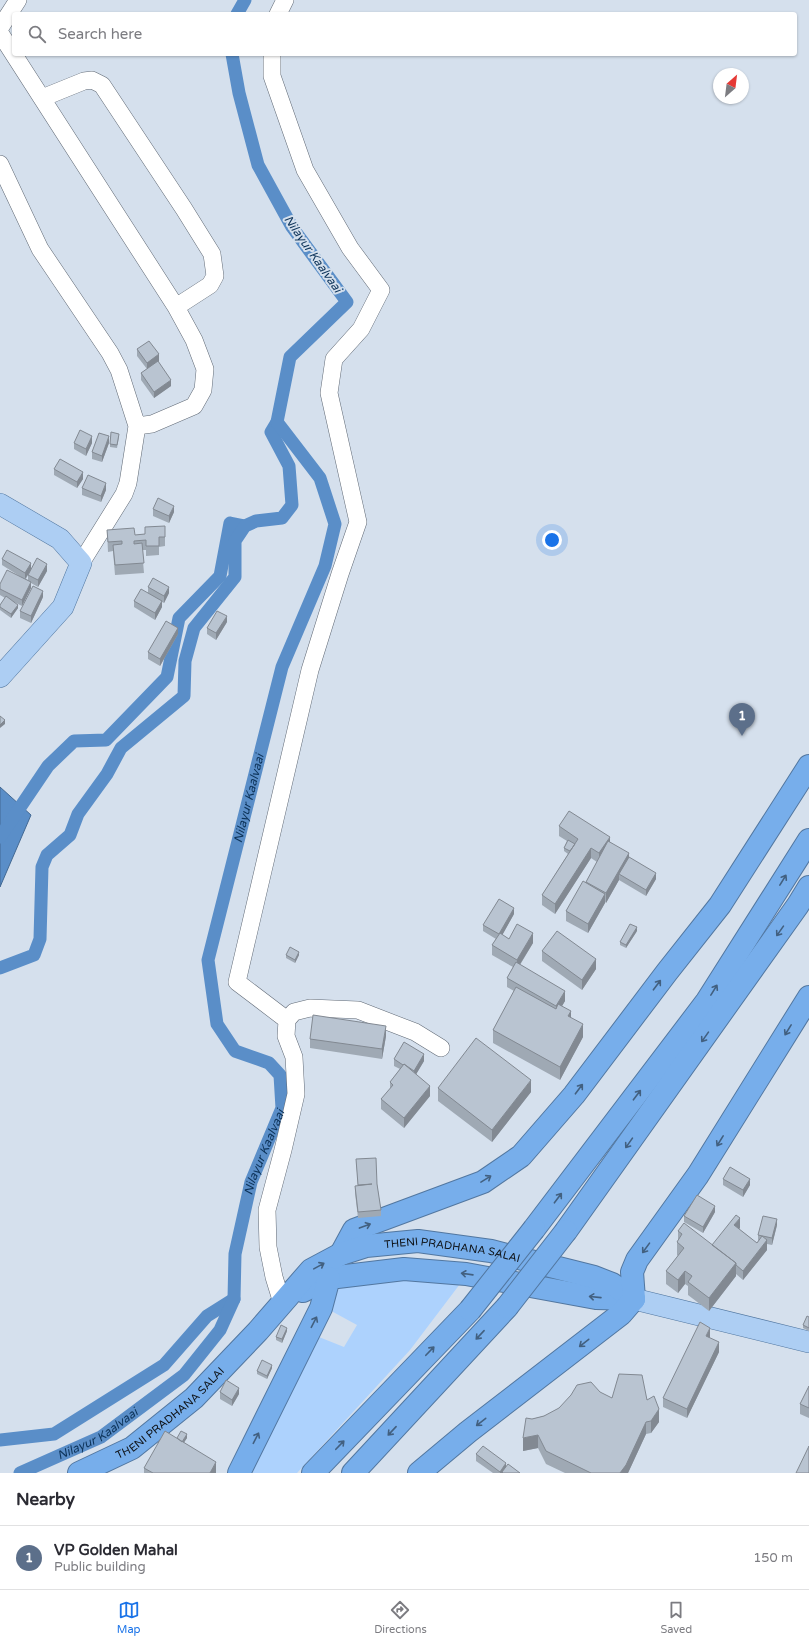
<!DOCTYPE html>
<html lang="en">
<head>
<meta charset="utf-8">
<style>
  body { margin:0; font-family:"Varela Round",sans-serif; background:#f2f2f3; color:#2b2b33 }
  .compass { position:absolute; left:713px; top:68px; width:36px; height:36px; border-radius:50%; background:#fff; box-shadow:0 1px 3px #0004; rotate:28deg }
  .you { position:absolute; left:552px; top:540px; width:14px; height:14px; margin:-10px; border:3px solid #fff; border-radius:50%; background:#1a73e8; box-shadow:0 0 0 6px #1a73e833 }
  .badge { display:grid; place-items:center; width:26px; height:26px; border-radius:50%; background:#1a73e8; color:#fff; font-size:13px; font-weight:700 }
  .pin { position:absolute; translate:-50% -33px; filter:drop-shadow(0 1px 2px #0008) }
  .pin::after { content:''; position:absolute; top:21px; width:14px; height:12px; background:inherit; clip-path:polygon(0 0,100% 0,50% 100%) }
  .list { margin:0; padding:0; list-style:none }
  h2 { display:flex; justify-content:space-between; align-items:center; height:52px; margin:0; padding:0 16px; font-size:17px }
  h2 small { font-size:13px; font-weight:400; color:#7c7c81 }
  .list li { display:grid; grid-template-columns:26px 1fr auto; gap:12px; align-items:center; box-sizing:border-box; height:64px; padding:0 16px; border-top:1px solid #e1e1e2 }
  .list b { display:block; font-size:15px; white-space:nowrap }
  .list p { margin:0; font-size:13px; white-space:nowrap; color:#7c7c81 }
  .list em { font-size:13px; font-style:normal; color:#7c7c81 }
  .icon { flex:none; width:22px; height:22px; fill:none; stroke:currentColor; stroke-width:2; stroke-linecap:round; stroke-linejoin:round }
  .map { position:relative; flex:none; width:809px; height:1473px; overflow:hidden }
  .search { position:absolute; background:#fff; box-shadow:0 1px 3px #0004; left:12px; right:12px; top:12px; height:44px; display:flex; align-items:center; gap:10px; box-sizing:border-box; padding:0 14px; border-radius:4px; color:#7c7c81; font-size:15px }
  .sheet { height:116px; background:#fff }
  nav { display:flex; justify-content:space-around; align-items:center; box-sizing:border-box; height:56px; border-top:1px solid #e1e1e2; background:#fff; font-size:11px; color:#7c7c81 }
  nav a { display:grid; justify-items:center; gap:2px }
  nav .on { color:#1a73e8 }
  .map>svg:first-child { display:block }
</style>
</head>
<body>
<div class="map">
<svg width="809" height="1473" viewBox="0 0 809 1473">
  <rect width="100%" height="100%" fill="#d5e0ed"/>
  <path fill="#add2fd" d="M402,1275L463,1280L410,1350L297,1473H244L314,1335L344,1347L357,1325L324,1307L342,1285Z"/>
  <path fill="#5a8ec8" stroke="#436993" d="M0,787L31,815L0,887Z"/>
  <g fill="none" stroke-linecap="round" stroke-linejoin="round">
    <g stroke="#5a8ec8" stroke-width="13">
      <path d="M237,14L245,0"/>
      <path d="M0,837L48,766L74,741L106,740L167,677L179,618L220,576L230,523L245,526"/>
      <path d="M0,968L34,955L40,939L42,867L47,855L70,835L78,814L107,774L121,748L184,696L185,661L194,628L235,577V541L245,526L256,521L282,518L292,505L289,466L271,432L277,422"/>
      <path d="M0,1440L54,1434L164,1365L207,1316L234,1299"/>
      <path id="s1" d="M20,1473L101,1437L184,1375L220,1330L234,1299L235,1254L251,1182L282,1108L280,1075L269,1063L235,1051L217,1024L208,960L282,667L325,566L335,524L320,478L277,422L290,357L347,302L292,227L258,165L239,93L232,54"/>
    </g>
    <g stroke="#616a76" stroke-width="18">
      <path id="minor" d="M278,14L285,0
        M0,28L18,0
        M0,33L176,307L194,340L205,369L203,390L194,406L152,424L137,426
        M272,54V76L305,170L350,248L381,290L361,329L334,359L329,393L358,522L340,574L310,670L237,982L287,1020
        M42,98L84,81L92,80L102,85L184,209L212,254L215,276L210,285L176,307
        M0,164L40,249L110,353L119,370L137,426L128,483L124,494L81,563
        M282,1303L274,1277L268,1247L267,1210L283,1150L296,1094L294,1057L286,1036L287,1020L294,1012L310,1008L358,1010L415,1032L441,1048"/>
    </g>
    <g stroke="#5277a0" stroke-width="22">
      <path id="major" d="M0,504L60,539L81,563L63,607L0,677
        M634,1299L809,1342"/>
    </g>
    <g stroke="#5277a0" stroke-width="24">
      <g id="highway">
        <path d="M534,1229L707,1001L809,840"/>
        <path d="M566,1231L798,905L809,887"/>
        <path d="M341,1254L354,1230L483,1182L521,1156L574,1095L667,972L720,905L809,766"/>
        <path d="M303,1291L329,1278L404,1269L466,1274L596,1298L634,1299"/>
        <path id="s2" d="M79,1473L132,1448L194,1398L258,1331L311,1270L341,1254L366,1246L418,1241L491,1251L594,1277L612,1284L634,1299"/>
        <path d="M239,1473L321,1308L329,1278"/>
        <path d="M313,1473L470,1310"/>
        <path d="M353,1473L507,1307"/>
        <path d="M419,1473L468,1432L621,1314L634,1299L632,1272L637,1260L698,1175L809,997"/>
      </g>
    </g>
    <use href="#minor" stroke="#fff" stroke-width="17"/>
    <use href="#major" stroke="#adcef3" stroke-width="21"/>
    <use href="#highway" stroke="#77aeeb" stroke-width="22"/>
    <g stroke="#5277a0" stroke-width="24" stroke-linecap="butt">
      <path id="highway-bridge" d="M507,1307L566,1231
        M470,1310L534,1229"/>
    </g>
    <use href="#highway-bridge" stroke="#77aeeb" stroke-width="22"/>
  </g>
  <path fill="#9fa9b4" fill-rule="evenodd" d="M137,349L159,361H158L171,386L154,398L141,380V373L147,369L137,356Z
    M119,437L117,448L110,447V444Z
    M74,443H92L86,456L74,449Z
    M109,443L102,462L92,459V452Z
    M54,469L83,479L77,488L54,475Z
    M82,488L106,490L101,502L82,495Z
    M153,509L174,512L169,523L153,516Z
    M145,527L165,537V546L159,547V555L146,556V550H142L144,573L115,575L113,551L108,552L107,530L135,535L145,534Z
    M2,559L31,569L47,571L38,587L31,583V588L22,606L14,602L18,608L11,618L0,610V605L5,598L0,595V584L21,577L2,565ZM28,575V580L26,579Z
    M148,587L169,593L164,603L162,602V607L155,620L134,607V601L148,592Z
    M43,597L31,623L20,618V611Z
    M227,622L216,640L207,634V628Z
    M178,634L160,666L148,659V652Z
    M559,826L610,842L656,879L646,896L619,880L606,903L605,902V903L588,933L566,921V911L586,883V882L597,862L591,858L555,914L542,905V895L568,854L564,851V848L567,841L559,836Z
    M514,914L502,935L509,939L533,943L520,965L565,1001L562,1006L571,1018L583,1037L560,1080L493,1043V1030L514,991L507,987V978L513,967L492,955V945L496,939L483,931V925Z
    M637,931L626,948L620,945V942Z
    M542,951L596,969L582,990L542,961Z
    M286,955H299L295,963L286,958Z
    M386,1036L382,1059L310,1048V1039Z
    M394,1059L424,1061L416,1074L430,1096L404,1128L381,1109V1099L390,1089V1082L400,1069L394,1066Z
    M438,1088L531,1092L492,1142L438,1101Z
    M356,1159L377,1184L381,1210V1216L358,1218L355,1193V1186H358Z
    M723,1179L750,1185L743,1197L723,1185Z
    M715,1212L703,1233L684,1222V1216Z
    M777,1225L772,1245L767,1244V1250L743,1280L736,1274V1276L709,1311L688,1295V1286L685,1284L678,1293L666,1284V1271L678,1256L677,1255V1242L678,1240V1231L712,1245L740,1228L739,1229L757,1243L758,1241V1235Z
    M809,1317V1331L803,1328V1325Z
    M287,1331L282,1343L276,1340V1337Z
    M710,1337V1338L719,1352L687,1418L663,1407V1398Z
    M272,1368L267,1379L257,1374V1371Z
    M809,1386V1418L800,1414V1404Z
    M220,1392L239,1394L232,1406L220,1399Z
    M612,1398L647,1400L659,1422L651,1433L646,1434L628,1473H565L546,1464L538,1448L523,1451L532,1419Z
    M177,1438H187L184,1442L216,1473H144V1468Z
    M476,1454L506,1467L520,1473H493L476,1461Z"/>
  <path fill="#828992" d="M159,354V361L147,369V363Z
    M171,380V386L154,398V392Z
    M92,436V443L86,456V449Z
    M109,436V443L102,462V456Z
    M83,472V479L77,488V482Z
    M106,483V490L101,502V496Z
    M174,506V512L169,523V516Z
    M31,563V570L25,579V573Z
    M47,564V571L38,587V580Z
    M31,582V588L22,606V600Z
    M169,587V593L164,603V596Z
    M43,591V597L31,623V616Z
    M162,601V607L155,620V613Z
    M18,605V608L11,618V614Z
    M227,616V622L216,640V633Z
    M178,628V634L160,666V659Z
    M5,720V724L0,728V725Z
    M610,837V847L599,863V853Z
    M591,848V858L555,914V904Z
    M629,853V862L619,874V880L606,903V893Z
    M656,873V879L646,896V890Z
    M605,894V903L588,933V924Z
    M514,908V914L499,941V934Z
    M637,927V931L626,948V945Z
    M533,933V943L517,969V960Z
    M299,952V955L295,963V960Z
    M596,959V969L582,990V980Z
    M565,991V1001L556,1016V1006Z
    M571,1011V1024L568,1016Z
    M583,1024V1037L560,1080V1067Z
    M386,1026V1036L382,1059V1049Z
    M424,1054V1061L414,1078V1071Z
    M531,1080V1092L492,1142V1130Z
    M430,1086V1096L404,1128V1118Z
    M750,1179V1185L743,1197V1190Z
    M715,1206V1212L703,1233V1227Z
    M740,1218V1228L734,1235V1225Z
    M777,1219V1225L772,1245V1238Z
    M767,1240V1250L743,1280V1271Z
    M736,1263V1276L709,1311V1298Z
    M685,1271V1284L678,1293V1280Z
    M287,1328V1331L282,1343V1339Z
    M710,1328V1337L706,1345V1336Z
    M719,1342V1352L687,1418V1409Z
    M272,1365V1368L267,1379V1376Z
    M239,1388V1394L232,1406V1400Z
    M659,1409V1422L651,1433V1421Z
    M646,1422V1434L628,1473H620Z
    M187,1434V1438L181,1447V1444Z
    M538,1435V1448L523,1451V1438Z
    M216,1462V1473H210Z
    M506,1463V1469L502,1473H500V1472Z"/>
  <path fill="#b9c4d1" stroke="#828992" d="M149,341L159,354L147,363L137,349Z
    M158,361L171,380L154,392L141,373Z
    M80,430L92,436L86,449L74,443Z
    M111,432L119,434L117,445L110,444Z
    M99,433L109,436L102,456L92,452Z
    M60,459L83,472L77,482L54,469Z
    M88,475L106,483L101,496L82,488Z
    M158,498L174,506L169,516L153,509Z
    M165,526V537H159V546H146V540L134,541V544L142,543L144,563L115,565L113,545L122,544V541L108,542L107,530L134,528L135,535L145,534V527Z
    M7,550L31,563L25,573L2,559Z
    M37,558L47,564L38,580L28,575Z
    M7,570L31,582L22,600L0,589V584Z
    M153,578L169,587L164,596L148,587Z
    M33,586L43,591L31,616L20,611Z
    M141,589L162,601L155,613L134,601Z
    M6,596L18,605L11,614L0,607V605Z
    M217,611L227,616L216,633L207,628Z
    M166,621L178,628L160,659L148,652Z
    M0,716L5,720L0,725Z
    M569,811L610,837L599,853L591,848L555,904L542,895L578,839L559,826Z
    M568,840L575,844L570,851L564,848Z
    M608,841L629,853L606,893L586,882Z
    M629,857L656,873L646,890L619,874Z
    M583,881L605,894L588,924L566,911Z
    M499,899L514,908L499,934L483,925Z
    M517,924L533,933L517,960L492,945L500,933L509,939Z
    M630,924L637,927L626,945L620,942Z
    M557,931L596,959L582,980L542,951Z
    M290,947L299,952L295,960L286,955Z
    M516,962L565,991L556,1006L507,978Z
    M516,987L556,1009L558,1004L571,1011L568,1016L583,1024L560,1067L493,1030Z
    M313,1015L386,1026L382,1049L310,1039Z
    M476,1038L531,1080L492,1130L438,1088Z
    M404,1042L424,1054L414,1071L404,1064L403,1065L394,1059Z
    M404,1064L430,1086L404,1118L381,1099L393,1085L390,1082Z
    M376,1158L377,1184L381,1210L358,1212L355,1186L372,1184L358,1185L356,1159Z
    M730,1167L750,1179L743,1190L723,1179Z
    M697,1195L715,1206L703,1227L684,1216Z
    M736,1215L740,1218L734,1225L757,1243L762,1236L767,1240L743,1271L736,1265V1263L712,1245Z
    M763,1216L777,1219L772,1238L758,1235Z
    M684,1223L736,1263L709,1298L688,1282L692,1276L685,1271L678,1280L666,1271L684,1248L677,1242L682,1234L678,1231Z
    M807,1316L809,1317V1328L803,1325Z
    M700,1322L710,1328L706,1336L719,1342L687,1409L663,1398Z
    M281,1325L287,1328L282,1339L276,1337Z
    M262,1360L272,1365L267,1376L257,1371Z
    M619,1374L642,1375L647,1400L654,1396L659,1409L651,1421L646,1422L626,1465L620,1473H591L546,1451L538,1435L523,1438L526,1418L532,1419L544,1416L559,1408L571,1395L577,1385L591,1382L600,1392L612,1398Z
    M226,1380L239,1388L232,1400L220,1392Z
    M809,1386V1408L800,1404Z
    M165,1431L216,1462L210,1473H153L144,1468Z
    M181,1431L187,1434L182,1442L177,1438Z
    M483,1446L506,1463L500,1472L476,1454Z
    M809,1446V1473H796Z
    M508,1464L520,1473H503L502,1472Z"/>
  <defs><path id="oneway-shaft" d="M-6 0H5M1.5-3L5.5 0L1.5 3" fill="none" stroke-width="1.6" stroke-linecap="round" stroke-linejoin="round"/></defs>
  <g stroke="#426080">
    <use href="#oneway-shaft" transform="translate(783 880) rotate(-58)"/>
    <use href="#oneway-shaft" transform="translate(780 931) rotate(125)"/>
    <use href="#oneway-shaft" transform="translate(657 985) rotate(-53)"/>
    <use href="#oneway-shaft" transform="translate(714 990) rotate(-58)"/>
    <use href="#oneway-shaft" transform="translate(788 1030) rotate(122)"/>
    <use href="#oneway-shaft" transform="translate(705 1037) rotate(125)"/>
    <use href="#oneway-shaft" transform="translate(579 1089) rotate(-53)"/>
    <use href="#oneway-shaft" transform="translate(637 1095) rotate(-53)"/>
    <use href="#oneway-shaft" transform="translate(720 1141) rotate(122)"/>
    <use href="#oneway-shaft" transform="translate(629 1143) rotate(125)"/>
    <use href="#oneway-shaft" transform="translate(486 1179) rotate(-32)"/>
    <use href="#oneway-shaft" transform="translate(558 1198) rotate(-53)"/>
    <use href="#oneway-shaft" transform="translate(365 1226) rotate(-20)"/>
    <use href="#oneway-shaft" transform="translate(646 1248) rotate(126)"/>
    <use href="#oneway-shaft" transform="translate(319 1266) rotate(-29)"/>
    <use href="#oneway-shaft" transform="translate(467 1274) rotate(-172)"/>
    <use href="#oneway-shaft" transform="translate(595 1297) rotate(-174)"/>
    <use href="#oneway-shaft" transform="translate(314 1322) rotate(-63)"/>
    <use href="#oneway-shaft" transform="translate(480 1335) rotate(133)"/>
    <use href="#oneway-shaft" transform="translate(584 1343) rotate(142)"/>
    <use href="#oneway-shaft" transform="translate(430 1351) rotate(-46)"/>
    <use href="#oneway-shaft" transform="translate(481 1422) rotate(142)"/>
    <use href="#oneway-shaft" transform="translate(392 1431) rotate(133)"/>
    <use href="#oneway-shaft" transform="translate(256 1438) rotate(-63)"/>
    <use href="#oneway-shaft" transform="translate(340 1445) rotate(-46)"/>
  </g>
  <g text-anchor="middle" stroke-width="4" stroke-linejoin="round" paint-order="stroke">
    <g font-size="11" fill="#0e1216" stroke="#d5e0ed">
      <text dy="4" stroke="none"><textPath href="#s2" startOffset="459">THENI PRADHANA SALAI</textPath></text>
      <text dy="4" stroke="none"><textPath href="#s2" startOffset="110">THENI PRADHANA SALAI</textPath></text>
    </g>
    <g font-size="12" font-style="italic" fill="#0d3359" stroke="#d5e0ed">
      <text transform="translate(313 254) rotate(55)" y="4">Nilayur Kaalvaai</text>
      <text dy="4" stroke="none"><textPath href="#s1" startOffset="832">Nilayur Kaalvaai</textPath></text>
      <text dy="4" stroke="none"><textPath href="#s1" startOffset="435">Nilayur Kaalvaai</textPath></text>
      <text dy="4" stroke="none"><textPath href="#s1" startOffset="87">Nilayur Kaalvaai</textPath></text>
    </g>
  </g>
</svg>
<svg class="compass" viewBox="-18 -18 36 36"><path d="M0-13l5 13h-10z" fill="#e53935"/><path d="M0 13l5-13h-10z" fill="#7c7c81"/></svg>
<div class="you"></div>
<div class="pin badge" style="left:742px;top:736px;background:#5c6f8a">1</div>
<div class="search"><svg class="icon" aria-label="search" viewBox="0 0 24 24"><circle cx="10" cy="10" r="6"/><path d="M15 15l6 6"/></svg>Search here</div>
</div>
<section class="sheet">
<h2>Nearby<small></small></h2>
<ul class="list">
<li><span class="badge" style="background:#5c6f8a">1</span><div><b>VP Golden Mahal</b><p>Public building</p></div><em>150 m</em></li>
</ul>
</section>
<nav>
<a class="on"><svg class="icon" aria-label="map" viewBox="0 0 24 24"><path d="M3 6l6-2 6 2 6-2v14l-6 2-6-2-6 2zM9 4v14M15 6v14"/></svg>Map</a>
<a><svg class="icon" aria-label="directions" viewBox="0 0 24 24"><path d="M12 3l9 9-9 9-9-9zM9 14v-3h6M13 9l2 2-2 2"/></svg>Directions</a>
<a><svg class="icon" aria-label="saved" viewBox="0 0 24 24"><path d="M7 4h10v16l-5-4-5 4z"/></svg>Saved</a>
</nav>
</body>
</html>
